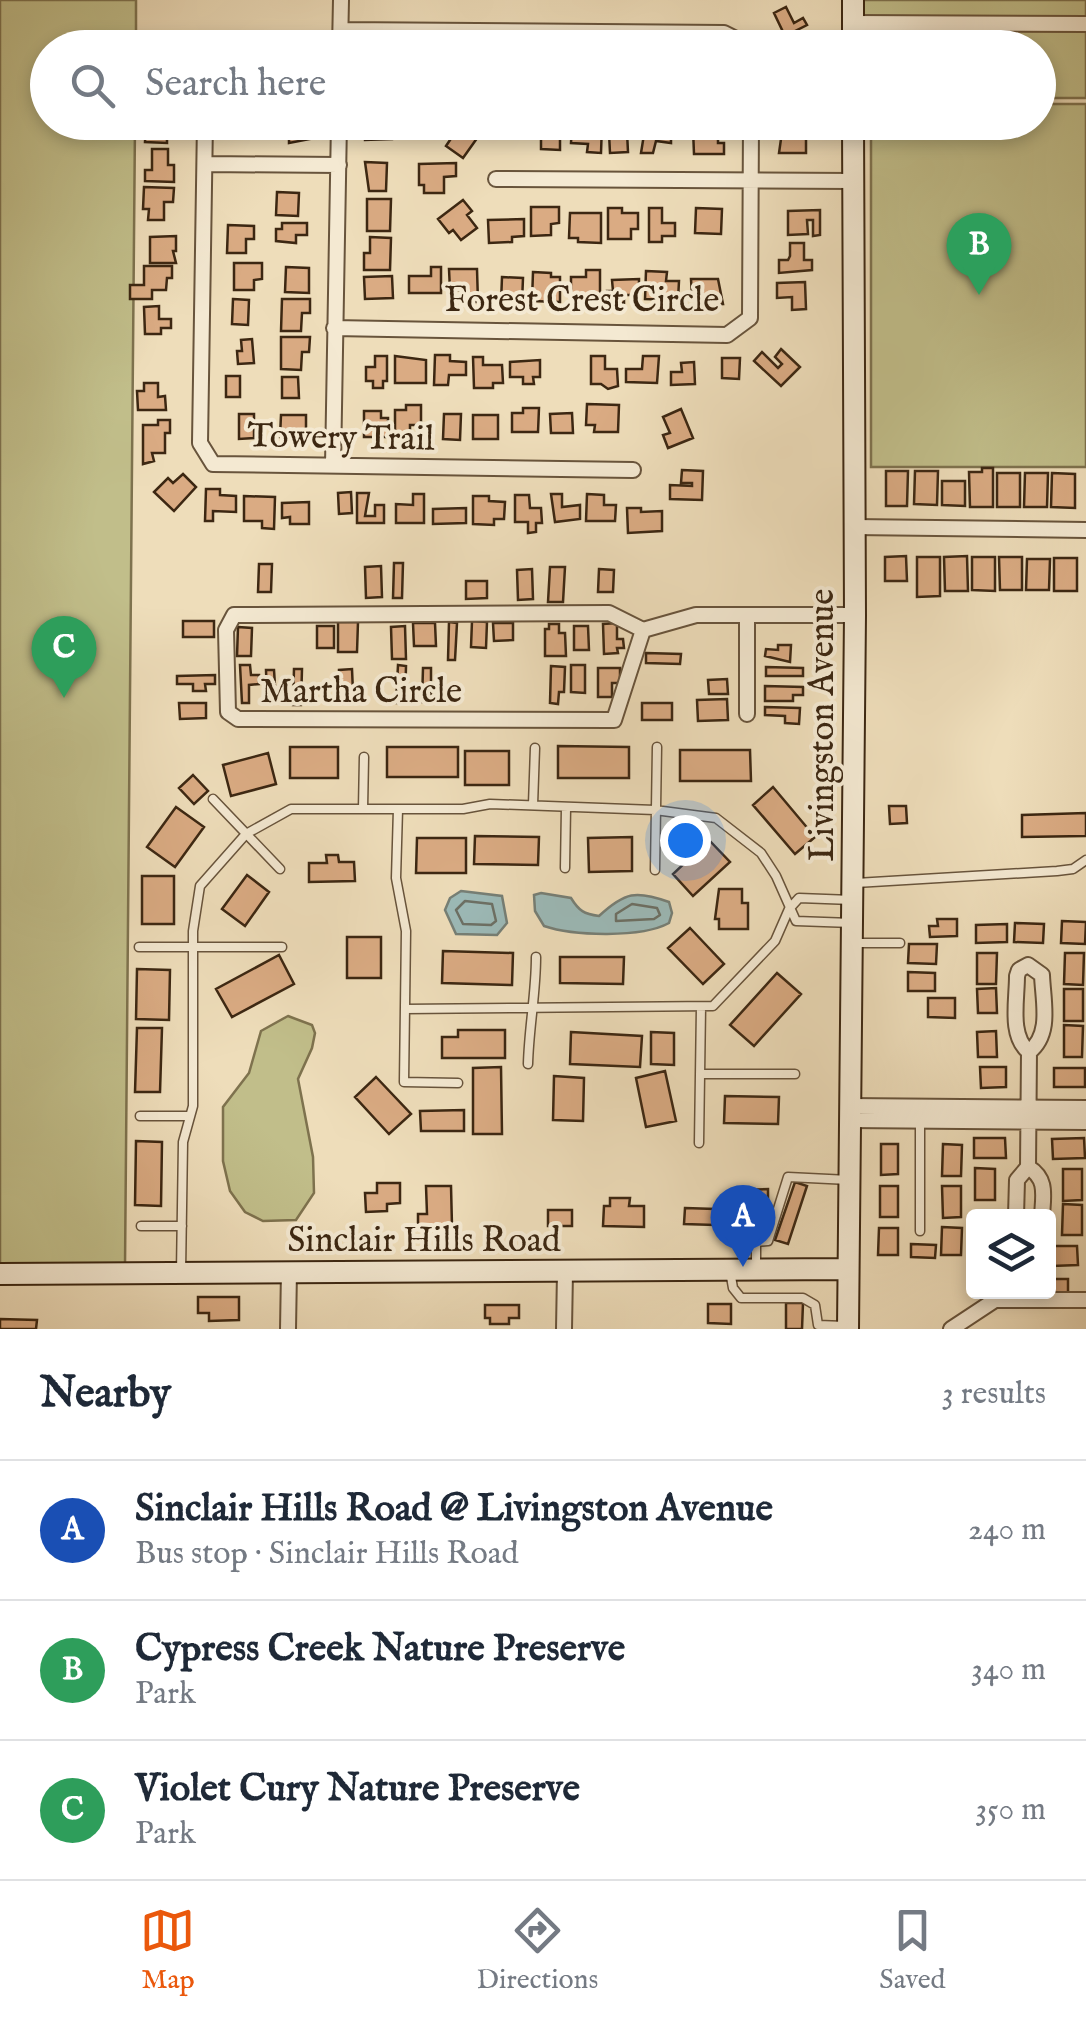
<!DOCTYPE html>
<html lang="en">
<head>
<meta charset="utf-8">
<style>
  body { margin:0; font-family:"IM FELL English",serif; background:#f2f2f3; color:#1f2937 }
  .controls { position:absolute; right:30px; bottom:30px; display:grid; overflow:hidden; border-radius:10px; box-shadow:0 5px 15px #0003 }
  .controls button { width:90px; height:90px; display:grid; place-items:center; padding:0; border:0; border-bottom:2px solid #e0e1e3; background:#fff; color:#1f2937; font:50px sans-serif }
  .you { position:absolute; left:685px; top:840px; width:35px; height:35px; margin:-25px; border:8px solid #fff; border-radius:50%; background:#1a73e8; box-shadow:0 0 0 15px #1a73e833 }
  .badge { display:grid; place-items:center; width:65px; height:65px; border-radius:50%; background:#ea580c; color:#fff; font-size:32px; font-weight:700 }
  .pin { position:absolute; translate:-50% -82px; filter:drop-shadow(0 2px 5px #0008) }
  .pin::after { content:''; position:absolute; top:52px; width:35px; height:30px; background:inherit; clip-path:polygon(0 0,100% 0,50% 100%) }
  .list { margin:0; padding:0; list-style:none }
  h2 { display:flex; justify-content:space-between; align-items:center; height:130px; margin:0; padding:0 40px; font-size:42px }
  h2 small { font-size:32px; font-weight:400; color:#747a83 }
  .list li { display:grid; grid-template-columns:65px 1fr auto; gap:30px; align-items:center; box-sizing:border-box; height:140px; padding:0 40px; border-top:2px solid #e0e1e3 }
  .list b { display:block; font-size:38px; white-space:nowrap }
  .list p { margin:0; font-size:32px; white-space:nowrap; color:#747a83 }
  .list em { font-size:32px; font-style:normal; color:#747a83 }
  .icon { flex:none; width:55px; height:55px; fill:none; stroke:currentColor; stroke-width:2; stroke-linecap:round; stroke-linejoin:round }
  .map { position:relative; flex:none; width:1086px; height:1329px; overflow:hidden }
  .search { position:absolute; background:#fff; box-shadow:0 5px 15px #0003; left:30px; right:30px; top:30px; height:110px; display:flex; align-items:center; gap:25px; box-sizing:border-box; padding:0 35px; border-radius:55px; color:#747a83; font-size:38px }
  .sheet { height:550px; background:#fff }
  nav { display:flex; justify-content:space-around; align-items:center; box-sizing:border-box; height:140px; border-top:2px solid #e0e1e3; background:#fff; font-size:28px; color:#747a83 }
  nav a { display:grid; justify-items:center; gap:5px }
  nav .on { color:#ea580c }
  .map>svg:first-child { display:block }
</style>
</head>
<body>
<div class="map">
<svg width="1086" height="1329" viewBox="0 0 1086 1329">
  <rect width="100%" height="100%" fill="#eeddba"/>
  <filter id="stains"><feTurbulence type="fractalNoise" baseFrequency=".002" numOctaves="4"/><feColorMatrix values="0 0 0 0 .2 0 0 0 0 .09 0 0 0 0 .02 0 0 0 .5 -.17"/></filter>
  <radialGradient id="worn" r=".72"><stop offset=".6" stop-color="#630" stop-opacity="0"/><stop offset="1" stop-color="#630" stop-opacity=".3"/></radialGradient>
  <path fill="#c1be8a" stroke="#7e724e" stroke-width="2.5" d="M0,0H136V47L48,48V122L135,123L125,1266L0,1274Z
    M859,0H1086V17L859,16Z
    M859,30L1086,31V98H1039L1038,48L859,47Z
    M1039,104H1086V467H871V123L1038,122Z
    M288,1016L312,1025L315,1033L312,1048L298,1079L313,1157L314,1193L296,1220L263,1221L245,1212L230,1191L223,1161V1107L249,1073L261,1031Z"/>
  <path fill="#9cbab8" stroke="#767f76" stroke-width="2.5" d="M461,891L502,896L507,923L497,935L456,934L445,910L450,898Z
    M541,893L571,898C579,911 584,914 599,916C625,892 636,890 669,902L672,913L669,923C642,938 573,936 544,926L535,911L534,895Z"/>
  <g fill="none" stroke-linecap="round" stroke-linejoin="round">
    <path stroke="#6c7065" stroke-width="2.5" d="M465,901L492,904L496,921L491,925L463,924L456,910Z
      M632,904L657,908L660,915L654,919L616,921V914Z"/>
  </g>
  <path fill="#daab83" stroke="#3c2712" stroke-width="2.5" d="M786,7L794,23L803,18L807,25L785,36L774,13Z
    M289,122H315V138L289,143Z
    M462,122L480,134L463,158L446,146Z
    M491,122H526V138H491Z
    M541,122H560V150L541,149Z
    M646,122H658V128L671,129V143L656,141L653,153H641Z
    M146,123L167,124V143L145,142Z
    M572,123L602,124L601,153L587,152L588,144L571,143Z
    M392,125V139L365,140L364,126Z
    M718,128V143H724V154H694L693,129Z
    M800,129H806V153H779L782,132H800Z
    M627,132L628,152L610,153L609,133Z
    M152,149H168V165H174V182L145,181V170H152Z
    M365,162L387,163L386,191H369Z
    M456,163V176L444,177V193H424V185H419V164Z
    M144,187L174,188L173,202H164V220H148L149,209H143Z
    M277,192L299,193L298,216L276,215Z
    M367,199H391L390,231H367Z
    M463,200L472,211L467,215L477,228L461,240L453,230L449,233L438,219Z
    M531,207H559V223L551,224V235L531,236Z
    M608,208H622V213H638V229H631V239H608Z
    M649,208H662V223H675V236H662V242H649Z
    M696,208L722,209L721,234L695,233Z
    M820,210V235L813,236V220H807L808,234L788,235V211Z
    M570,213H601V243L578,242V238H569Z
    M524,219V236L512,237V242L489,243L488,220Z
    M282,223H307V235H296V243L276,241V229H282Z
    M228,225L254,226V239H246V253H227Z
    M176,236V251H173L176,263H150V237Z
    M370,237L391,238L390,270H364V253H370Z
    M790,243H804V260H812V270L779,273V260H788L790,256Z
    M234,263H262V279L254,280V290H234Z
    M144,266H172V278H167L166,290H152V299H130V285H144Z
    M286,267L309,268V293L285,292Z
    M431,267H441V293H409V276H431Z
    M449,269H477L478,302H464L463,290H450Z
    M586,270H600V296L571,297V277H586Z
    M646,271L667,272L666,281H679L678,300L645,299Z
    M533,272L551,273V277H560V302L532,301Z
    M392,276L393,298L365,299L364,277Z
    M502,277L523,278L522,303H501Z
    M639,279V295H624V303H608L607,291H613L612,280Z
    M691,279H718L723,304L699,305V296H692Z
    M805,282L806,309L792,310V297L777,298V283Z
    M233,299L249,300L248,325L232,324Z
    M282,299H310V313H302L301,331H281Z
    M159,306V319H171V328H161V334H145L144,307Z
    M281,337H310L309,352H302L301,370L281,369Z
    M252,339L254,363L238,364L237,351H242L241,340Z
    M781,349L800,367L781,386L754,361L762,352L778,368L782,364L775,357Z
    M435,355H450V361L466,362V375H449L448,385H434Z
    M375,356H387V381H383V388H373V381H366V367H375Z
    M395,356L426,360V383H395Z
    M591,356H605V369H617L618,386L608,389L601,384H591Z
    M643,356H659L657,383L626,382V369H642Z
    M473,357H483V365H502L503,383H493V388H474Z
    M722,358H740L739,379L722,378Z
    M540,360V377H533L534,384H523V377H510V362Z
    M694,362L695,384L671,385V372H682L681,363Z
    M226,376H240V397H226Z
    M282,377H298L299,398H282Z
    M144,383H158V397L165,396L166,410H138L137,391H144Z
    M587,404L619,405L618,432H594L595,425H586Z
    M406,405H421V425H410V439H395V410H406Z
    M523,408H539L538,432H512V413H523Z
    M681,409L693,438L668,448L663,435L670,433L663,417Z
    M364,411H381V418H388V437H364Z
    M572,413L573,433H551L550,414Z
    M239,414H254V438L239,439Z
    M444,414H461L460,440L443,439Z
    M281,415H306V437H280Z
    M473,415H498V439H473Z
    M158,420H170V433H165V453H152L154,461L143,464V425H158Z
    M982,468H993V507H970L969,472H982Z
    M682,470L703,471L702,500L670,499V485L692,486V483H681Z
    M886,471H908L907,506H886Z
    M915,471H938L937,505L914,504Z
    M997,473H1020V507H997Z
    M1025,473H1048L1047,507H1024Z
    M1052,473L1075,474V508L1051,507Z
    M183,474L196,487L174,511L154,492L168,478L173,483Z
    M942,481H965V506L942,505Z
    M206,489H220V495L236,496V512L213,511V521H205Z
    M351,492L352,513L339,514L338,493Z
    M357,493H369L365,516H375V505H384V523H357Z
    M413,494H424V523H396V504L413,505Z
    M551,494H562V507L580,505V519L555,522Z
    M587,494L604,495V505H616L615,521H586Z
    M515,495H529L530,508H541L542,523H536V532L528,533V522H515Z
    M244,496L275,497L274,529L262,528V521H244Z
    M473,496H489V501L505,502L504,519H494V525L473,524Z
    M309,502V524H290V517L282,518V503Z
    M466,508V523L433,524V509Z
    M627,508H641V512L662,511V531L628,533Z
    M906,556L907,581H885V557Z
    M967,556L968,591H945L944,557Z
    M917,557H940V596L917,597Z
    M972,557H995V591L972,590Z
    M999,557H1022V590H1000Z
    M1054,558H1077V591H1054Z
    M1027,559H1050L1049,590H1026Z
    M394,563H403L402,598H393Z
    M259,564H272L271,592H258Z
    M381,566L382,597L366,598L365,567Z
    M550,567H565L563,602H548Z
    M532,569L533,599L518,600L517,570Z
    M599,569L614,570L613,592H598Z
    M466,581H487V598L466,599Z
    M183,621H214V637H183Z
    M472,621L487,622L486,648L471,647Z
    M338,622H358L357,652H338Z
    M449,622L457,623L455,660H448Z
    M413,623H435L436,646H414Z
    M493,623H513V640L494,641Z
    M617,623V639H623L624,648H617L618,653L604,654L603,624Z
    M549,624H559V633H565L566,656H545V629H549Z
    M317,626H334V648H317Z
    M405,626L406,659H392L391,627Z
    M574,626H588L589,650H574Z
    M238,627L252,628L251,656H237Z
    M778,645H791L790,662L765,656L766,649L778,650Z
    M646,653L681,654L680,664L646,663Z
    M240,665H250L251,675H259V684L249,685V703H242Z
    M398,665L406,666L405,704L396,703Z
    M571,665H585V693L571,692Z
    M551,666L565,667L564,692H559L558,704L550,703Z
    M766,667L803,668V676H766Z
    M423,668H431V702H422Z
    M598,668H620V683H612V697H598Z
    M294,669H302L301,705H293Z
    M352,669L353,692L339,693V670Z
    M266,670H274L276,701H267Z
    M215,675V684H205L206,691H193V684H177V676Z
    M727,679L728,694H709L708,680Z
    M765,686L803,687V695H793V701H765Z
    M727,699L728,720L698,721L697,700Z
    M179,703H206V718L180,719Z
    M642,703H672V720H642Z
    M765,707L800,708L799,724L785,723V716L765,715Z
    M558,746L629,747V778H558Z
    M290,747H338V778H290Z
    M387,747H458V777H387Z
    M680,750H750L751,781H680Z
    M465,751H509V785H465Z
    M268,753L276,784L231,796L223,765Z
    M193,775L208,791L194,804L179,788Z
    M773,787L815,837L795,854L753,805Z
    M889,806H906L907,823L890,824Z
    M176,807L204,827L175,867L147,847Z
    M1086,813V836L1022,837V815Z
    M475,836L539,837L538,865L474,864Z
    M632,837V871L589,872L588,838Z
    M417,838H466V873H416Z
    M709,840L730,862L693,896L673,874Z
    M326,855H338L339,862H354L355,881L309,882V863H327Z
    M247,875L269,892L245,926L222,909Z
    M142,876H174V924H142Z
    M719,889H742V903H748V929H719V919H715Z
    M937,919H957V936L930,937L929,926H938Z
    M1062,921L1086,922L1085,944L1061,943Z
    M1015,923L1044,924L1043,943L1014,942Z
    M1007,924V942L976,943V925Z
    M690,928L724,964L703,984L668,948Z
    M347,937H381V978H347Z
    M909,944H937L936,964L908,963Z
    M443,951L513,953L512,985L442,983Z
    M977,953H997L996,984H977Z
    M1065,953H1084L1083,985L1064,984Z
    M279,955L294,984L232,1017L216,989Z
    M560,957H624L623,984L560,983Z
    M137,969L170,970L169,1020L136,1019Z
    M908,972L935,973V991H908Z
    M777,973L801,994L754,1046L730,1025Z
    M996,988L997,1013H978L977,989Z
    M1064,989H1083V1021H1064Z
    M928,998H955V1018L928,1017Z
    M1064,1025L1083,1026L1082,1057H1064Z
    M137,1028H162L160,1092H135Z
    M458,1030H505V1058H442V1037H458Z
    M996,1031L997,1057H978L977,1032Z
    M571,1032L642,1036L640,1067L570,1064Z
    M651,1032L674,1033V1065L651,1064Z
    M501,1067L502,1134H473V1068Z
    M980,1067H1006V1087L981,1088Z
    M1054,1068H1085V1087H1054Z
    M665,1071L676,1121L646,1127L636,1078Z
    M554,1076L584,1078L583,1121L553,1120Z
    M376,1077L411,1114L389,1134L355,1097Z
    M725,1096L779,1097L778,1124L724,1123Z
    M464,1110V1131H421L420,1111Z
    M974,1138H1005L1006,1158H974Z
    M1084,1138L1085,1158L1053,1159L1052,1139Z
    M136,1141L162,1142L161,1206L135,1205Z
    M881,1144H898V1174L881,1175Z
    M943,1144L962,1145L961,1176H942Z
    M975,1168L995,1169V1200H975Z
    M1063,1169H1082V1200L1063,1201Z
    M795,1182L807,1186L788,1244L775,1240Z
    M377,1183H400V1203L387,1204V1211L366,1212L365,1193H377Z
    M426,1186H451L452,1226H418V1214H427Z
    M880,1186H898V1217H880Z
    M942,1186H961V1217L943,1218Z
    M768,1189V1221H744L743,1190Z
    M610,1198H630L629,1206H644V1227L603,1226L604,1206H610Z
    M1063,1204L1082,1205V1235H1062Z
    M685,1208L715,1209V1225L684,1224Z
    M548,1210H572V1226H548Z
    M942,1227L962,1228L961,1255H941Z
    M879,1228H898V1255H878Z
    M911,1244L936,1245L935,1258L911,1257Z
    M1052,1246H1077L1078,1265L1052,1266Z
    M1048,1279H1068V1296L1048,1297Z
    M198,1297H239V1320L209,1321V1313H198Z
    M786,1303H803L802,1329H786Z
    M708,1304H731V1324L708,1323Z
    M485,1305H519V1318H509V1324H490V1318H485Z
    M0,1319L37,1320L36,1329H0Z"/>
  <g fill="none" stroke-linecap="round" stroke-linejoin="round">
    <g stroke="#68543c" stroke-width="11">
      <path id="lane" d="M213,799L280,869
        M533,805L535,748
        M363,809L364,757
        M398,809L396,878L406,931L404,1082L458,1083
        M565,868L566,808
        M655,870L657,747
        M856,883L1057,871L1073,869L1086,860
        M856,943H900
        M139,947H282
        M405,1009L713,1006L775,941L789,909L799,898L852,900
        M528,1064C529,1027 536,993 536,957
        M700,1074H795
        M140,1116H190
        M920,1121V1231
        M699,1143L701,1007
        M141,1226H182
        M756,1266V1242L768,1241L788,1177L849,1180
        M730,1271L733,1288L741,1298H803L815,1305L818,1325L845,1326
        M181,1272L183,1142L193,1106V931L200,886L246,834L291,809H463L490,804L548,806L655,810L716,818L761,853L776,876L796,921L852,923"/>
    </g>
    <g stroke="#68543c" stroke-width="18">
      <path id="street" d="M853,23L1086,24
        M341,30L724,33L744,43L746,48
        M340,48L341,0
        M205,122L200,443L213,464L633,470
        M205,164L339,165
        M496,179L853,181
        M334,328L727,335L750,318L751,122
        M333,465L339,122
        M854,527L1086,530
        M609,613L643,630L614,720L238,719L228,712L226,630L234,615Z
        M643,630L696,615H855
        M747,714V615
        M850,1106L1086,1108
        M850,1120L1086,1122
        M1028,1167C1048,1179 1043,1196 1042,1216
        M1016,1216L1017,1180L1028,1167L1029,1052C1009,1036 1017,1001 1017,976L1019,970L1028,965L1042,975C1043,1002 1052,1034 1029,1052
        M288,1329L289,1271
        M564,1329L565,1272
        M951,1329L995,1300H1086"/>
    </g>
    <g stroke="#3c2712" stroke-width="24">
      <path id="secondary" d="M853,48V0
        M0,1274L848,1269
        M848,1329L855,615L853,122"/>
    </g>
    <use href="#lane" stroke="#f4e9d2" stroke-width="8"/>
    <use href="#street" stroke="#f4e9d2" stroke-width="14"/>
    <use href="#secondary" stroke="#f4e9d2" stroke-width="20"/>
  </g>
  <g text-anchor="middle" stroke-width="8" stroke-linejoin="round" paint-order="stroke">
    <g font-size="35" fill="#3c2712" stroke="#f4e9d2">
      <text x="582" y="311">Forest Crest Circle</text>
      <text transform="translate(341 436) rotate(1)" y="12">Towery Trail</text>
      <text x="361" y="702">Martha Circle</text>
      <text transform="translate(821 725) rotate(-90)" y="12">Livingston Avenue</text>
      <text x="424" y="1251">Sinclair Hills Road</text>
    </g>
  </g>
  <rect width="100%" height="100%" filter="url(#stains)"/>
  <rect width="100%" height="100%" fill="url(#worn)"/>
</svg>
<div class="controls">
<button><svg class="icon" aria-label="layers" viewBox="0 0 24 24"><path d="M12 4l9 5-9 5-9-5zM3 14l9 5 9-5"/></svg></button>
</div>
<div class="you"></div>
<div class="pin badge" style="left:743px;top:1267px;background:#1a4fb4">A</div>
<div class="pin badge" style="left:979px;top:295px;background:#2e9e5b">B</div>
<div class="pin badge" style="left:64px;top:698px;background:#2e9e5b">C</div>
<div class="search"><svg class="icon" aria-label="search" viewBox="0 0 24 24"><circle cx="10" cy="10" r="6"/><path d="M15 15l6 6"/></svg>Search here</div>
</div>
<section class="sheet">
<h2>Nearby<small>3 results</small></h2>
<ul class="list">
<li><span class="badge" style="background:#1a4fb4">A</span><div><b>Sinclair Hills Road @ Livingston Avenue</b><p>Bus stop · Sinclair Hills Road</p></div><em>240 m</em></li>
<li><span class="badge" style="background:#2e9e5b">B</span><div><b>Cypress Creek Nature Preserve</b><p>Park</p></div><em>340 m</em></li>
<li><span class="badge" style="background:#2e9e5b">C</span><div><b>Violet Cury Nature Preserve</b><p>Park</p></div><em>350 m</em></li>
</ul>
</section>
<nav>
<a class="on"><svg class="icon" aria-label="map" viewBox="0 0 24 24"><path d="M3 6l6-2 6 2 6-2v14l-6 2-6-2-6 2zM9 4v14M15 6v14"/></svg>Map</a>
<a><svg class="icon" aria-label="directions" viewBox="0 0 24 24"><path d="M12 3l9 9-9 9-9-9zM9 14v-3h6M13 9l2 2-2 2"/></svg>Directions</a>
<a><svg class="icon" aria-label="saved" viewBox="0 0 24 24"><path d="M7 4h10v16l-5-4-5 4z"/></svg>Saved</a>
</nav>
</body>
</html>
